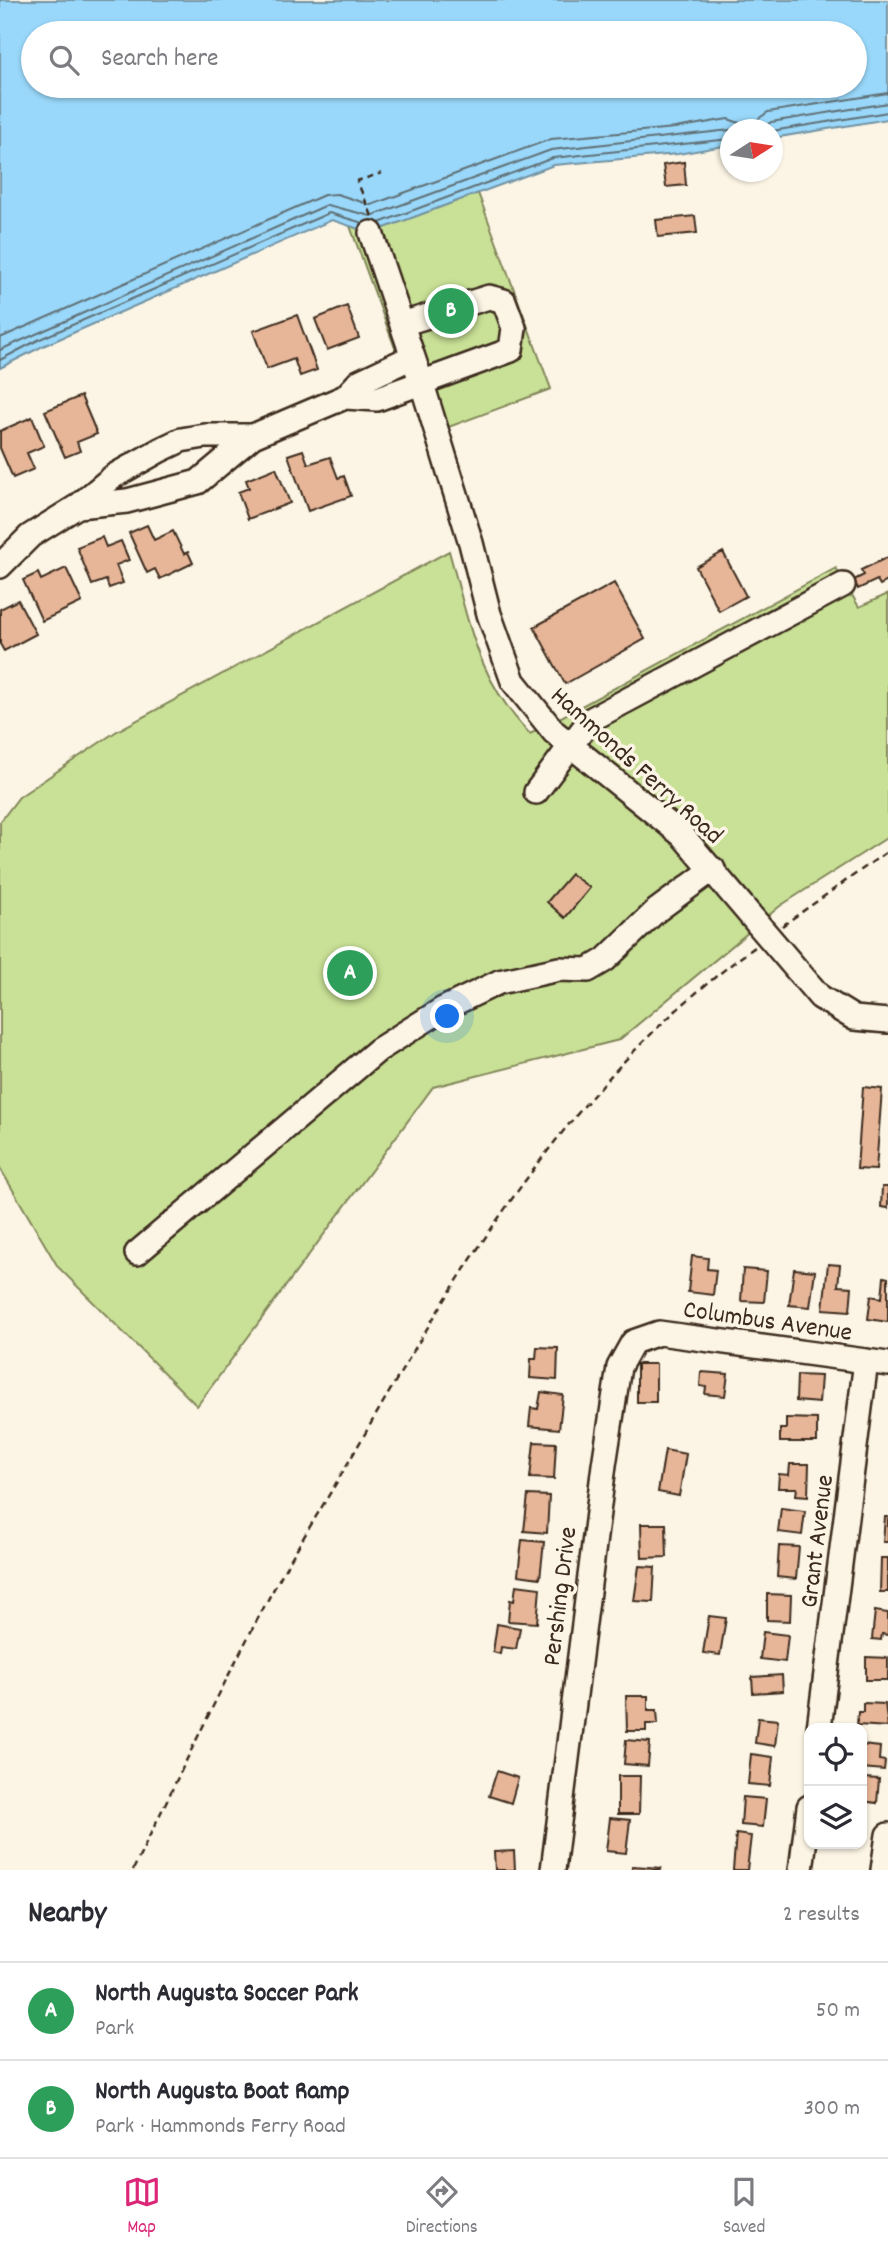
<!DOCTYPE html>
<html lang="en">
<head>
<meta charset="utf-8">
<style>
  body { margin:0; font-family:Dekko,sans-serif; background:#f7f7f7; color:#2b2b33 }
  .controls { position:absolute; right:21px; bottom:21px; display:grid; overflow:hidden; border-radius:14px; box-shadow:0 2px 5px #0004 }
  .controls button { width:63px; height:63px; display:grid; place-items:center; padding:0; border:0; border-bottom:2px solid #e1e1e2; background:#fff; color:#2b2b33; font:35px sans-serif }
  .compass { position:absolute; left:720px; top:119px; width:63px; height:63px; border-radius:50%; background:#fff; box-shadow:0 2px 5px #0004; rotate:78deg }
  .you { position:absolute; left:448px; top:1017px; width:24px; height:24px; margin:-18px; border:5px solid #fff; border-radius:50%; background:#1a73e8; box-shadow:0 0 0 10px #1a73e833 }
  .badge { display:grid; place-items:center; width:46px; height:46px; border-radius:50%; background:#db2777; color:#fff; font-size:23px; font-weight:700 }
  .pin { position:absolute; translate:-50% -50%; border:4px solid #fff; box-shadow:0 2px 7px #0006 }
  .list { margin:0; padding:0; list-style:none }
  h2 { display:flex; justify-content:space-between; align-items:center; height:91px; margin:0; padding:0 28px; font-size:30px }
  h2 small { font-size:23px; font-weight:400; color:#7c7c81 }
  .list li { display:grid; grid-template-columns:46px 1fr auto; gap:21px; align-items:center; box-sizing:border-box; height:98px; padding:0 28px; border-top:2px solid #e1e1e2 }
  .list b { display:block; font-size:26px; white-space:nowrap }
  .list p { margin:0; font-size:23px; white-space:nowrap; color:#7c7c81 }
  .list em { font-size:23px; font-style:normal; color:#7c7c81 }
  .icon { flex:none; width:38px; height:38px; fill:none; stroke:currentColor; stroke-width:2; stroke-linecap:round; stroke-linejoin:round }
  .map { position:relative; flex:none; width:888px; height:1870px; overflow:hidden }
  .search { position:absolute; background:#fff; box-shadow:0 2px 5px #0004; left:21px; right:21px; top:21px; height:77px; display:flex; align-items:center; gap:18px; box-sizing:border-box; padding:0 24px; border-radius:38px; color:#7c7c81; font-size:26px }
  .sheet { height:287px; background:#fff }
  nav { display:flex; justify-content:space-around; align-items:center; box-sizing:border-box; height:98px; border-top:2px solid #e1e1e2; background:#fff; font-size:19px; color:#7c7c81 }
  nav a { display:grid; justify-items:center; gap:4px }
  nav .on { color:#db2777 }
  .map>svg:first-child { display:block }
</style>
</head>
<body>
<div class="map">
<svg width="888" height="1870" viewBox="0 0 888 1870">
  <rect width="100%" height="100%" fill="#fcf5e5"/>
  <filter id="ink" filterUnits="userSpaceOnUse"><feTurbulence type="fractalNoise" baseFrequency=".0143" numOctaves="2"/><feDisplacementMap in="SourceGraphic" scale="14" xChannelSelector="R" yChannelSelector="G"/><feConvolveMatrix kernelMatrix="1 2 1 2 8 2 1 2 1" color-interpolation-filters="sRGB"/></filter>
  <g filter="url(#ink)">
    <path fill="#c9e196" stroke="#82865a" stroke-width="2" d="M478,193L551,389L427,435L350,226L371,233Z
      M449,551C469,622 477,679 530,734L836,568L859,607L888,594V837L780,906L619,1040L433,1087L197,1406L58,1267L0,1168V822L19,797L117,731Z"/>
    <path fill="#99d8fa" stroke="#7392a2" stroke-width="2" fill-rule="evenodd" d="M0,0H888V119L773,138L772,130H730V145L678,154L554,165L371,233L332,220L43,346L0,368ZM33,33H855V86H33Z"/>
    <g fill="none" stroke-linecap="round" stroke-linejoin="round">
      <path stroke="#617076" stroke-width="2" d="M760,130L771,122L888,103
        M772,131L888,112
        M379,223L553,158L730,139
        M0,338L324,195L337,194L371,205L551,139L675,128L728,119L748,126L768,112L888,93
        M0,350L327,205L371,216L551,150L730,130
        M0,360L40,339L329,213L363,223"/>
    </g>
    <path fill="#e7b698" stroke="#3b2a1e" stroke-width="2" d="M684,162L686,185L666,187L663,165Z
      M695,216L697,233L658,237L656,220Z
      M347,306L359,338L327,350L315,319Z
      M297,315L317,370L300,376L294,359L267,369L253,331Z
      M81,396L97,434L77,442L80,451L65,457L45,411Z
      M32,417L44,446L27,453L34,469L13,478L0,448V431Z
      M303,450L308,464L330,457L338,478L344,476L351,496L308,511L288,455Z
      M276,468L290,503L248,519L238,492L249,488L246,480Z
      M147,525L154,540L173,531L184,554L188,552L193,563L160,579L155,569L147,573L129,533Z
      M102,537L106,547L121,541L129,560L116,565L123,583L109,588L106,580L92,585L77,547Z
      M723,552L746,596L719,611L696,567Z
      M888,557V581L880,585L877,580L858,589L854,580L864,575L861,570Z
      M66,568L82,602L42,621L23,580L38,573L41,580Z
      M614,583L645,639L565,684L534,627Z
      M18,600L36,634L4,651L0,644V609Z
      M571,874L590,888L565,918L547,902Z
      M863,1087L882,1089L876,1170L857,1169Z
      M882,1187H888V1208L881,1207Z
      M692,1256L708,1258L707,1269L716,1270L713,1295L688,1292Z
      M828,1264L840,1265L838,1286L852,1287L850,1311L823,1309Z
      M743,1269L767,1271L764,1302L741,1301Z
      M794,1269L815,1271L810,1307L789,1305Z
      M884,1277L888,1278V1322L868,1319L871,1296L882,1298Z
      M537,1347L558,1348L557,1380L530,1378L531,1359H536Z
      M637,1364H656V1402H637Z
      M701,1372L728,1374L725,1396L705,1394L706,1387L700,1386Z
      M797,1375L821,1376L819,1403L796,1401Z
      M541,1392L563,1395L559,1429L529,1426L531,1408L538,1409Z
      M786,1418L817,1419V1442H780V1429H786Z
      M534,1442L556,1443L554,1479L530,1478Z
      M665,1450L686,1454L679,1496L658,1492Z
      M790,1464H809L808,1496L796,1495L797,1488H778L779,1474L789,1475Z
      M528,1495L549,1496L547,1533L524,1531Z
      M781,1508L805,1511L802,1535L778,1532Z
      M885,1517H888V1542H883Z
      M641,1524H666L667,1557L642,1558Z
      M522,1540L544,1542L540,1578L518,1575Z
      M779,1546L799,1547L796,1579L777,1577Z
      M881,1558H888V1592H880Z
      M639,1566L655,1567L653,1602L634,1601Z
      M516,1585L540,1588L537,1623L508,1621L510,1600L514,1601Z
      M767,1594L791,1595L790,1621L767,1620Z
      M875,1611L888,1613V1635L882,1634L881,1640L872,1639Z
      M709,1616L726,1618L720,1655L703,1653Z
      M497,1624L520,1628L516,1649L501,1647L500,1654L493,1652Z
      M763,1632L788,1635L785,1662L760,1659Z
      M866,1657L888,1658V1680H866Z
      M782,1675L783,1691L753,1693L752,1677Z
      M626,1696H648V1710H657L658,1724H646V1731H627Z
      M863,1703L885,1704L888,1727L857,1725L858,1712H863Z
      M758,1718L778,1720L775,1746L755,1743Z
      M626,1740L650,1742L648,1766L624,1764Z
      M862,1745L880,1747L879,1760L885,1761L884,1770L862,1768Z
      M751,1754L773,1757L770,1786L748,1784Z
      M497,1771L518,1778L511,1803L489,1796Z
      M618,1776H640L639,1814H618Z
      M862,1778L879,1779L877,1803L862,1801Z
      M743,1797L766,1799L763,1827L741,1825Z
      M610,1818L630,1820L626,1853L606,1851Z
      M736,1834L751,1836L747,1870H733Z
      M514,1851L515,1870H495L494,1852Z
      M632,1866L661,1868L660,1870H632Z"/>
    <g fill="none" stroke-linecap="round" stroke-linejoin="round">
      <g stroke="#3b2a1e" stroke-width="28">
        <path id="minor" d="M371,233L422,384L471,543L489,614L513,681L554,732L682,835L820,997L854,1018L888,1021
          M345,397L377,399L511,350L514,328L504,301L489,297L402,324
          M78,506L127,501L198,482L253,436L345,397L359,382L412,357
          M0,566L30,536L78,506L114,476L160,450L181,440L205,436H253
          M536,792L590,720L843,585
          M137,1253L378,1050L443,1009L499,982L559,969L588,970L605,960L656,911L713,869
          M819,1728L866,1361
          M553,1870L604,1465L619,1367L633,1342L659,1333L888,1364
          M801,1870L809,1807
          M883,1870L888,1835"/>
      </g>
      <path stroke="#3b2a1e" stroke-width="2.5" stroke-dasharray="7 5" stroke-linecap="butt" d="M372,216L357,181L382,173
        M782,926L888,851
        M133,1870C176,1782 218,1693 264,1607C292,1554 325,1503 355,1451C462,1265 576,1074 755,947"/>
      <use href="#minor" stroke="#fcf5e5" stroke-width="23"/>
    </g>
  </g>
  <g text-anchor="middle" stroke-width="7" stroke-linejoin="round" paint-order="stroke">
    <g font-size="26" fill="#3b2a1e" stroke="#fcf5e5">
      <text transform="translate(638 764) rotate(42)" y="9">Hammonds Ferry Road</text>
      <text transform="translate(768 1319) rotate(8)" y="9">Columbus Avenue</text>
      <text transform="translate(815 1541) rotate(-83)" y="9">Grant Avenue</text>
      <text transform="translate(558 1596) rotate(-83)" y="9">Pershing Drive</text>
    </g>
  </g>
</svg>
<div class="controls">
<button><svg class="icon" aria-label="locate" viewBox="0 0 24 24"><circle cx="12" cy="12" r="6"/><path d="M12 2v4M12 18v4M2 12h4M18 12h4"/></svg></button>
<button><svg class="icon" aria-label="layers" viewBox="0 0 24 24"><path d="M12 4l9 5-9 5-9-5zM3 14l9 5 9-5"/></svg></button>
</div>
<svg class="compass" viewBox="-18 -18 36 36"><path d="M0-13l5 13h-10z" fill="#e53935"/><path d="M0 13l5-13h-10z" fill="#7c7c81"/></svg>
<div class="you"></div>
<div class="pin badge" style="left:350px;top:973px;background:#2e9e5b">A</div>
<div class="pin badge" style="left:451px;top:311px;background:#2e9e5b">B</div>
<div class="search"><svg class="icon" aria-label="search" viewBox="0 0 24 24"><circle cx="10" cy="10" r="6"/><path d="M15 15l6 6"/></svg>Search here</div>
</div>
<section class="sheet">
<h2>Nearby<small>2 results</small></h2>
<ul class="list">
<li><span class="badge" style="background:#2e9e5b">A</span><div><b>North Augusta Soccer Park</b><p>Park</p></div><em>50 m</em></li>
<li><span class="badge" style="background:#2e9e5b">B</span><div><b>North Augusta Boat Ramp</b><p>Park · Hammonds Ferry Road</p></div><em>300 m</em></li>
</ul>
</section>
<nav>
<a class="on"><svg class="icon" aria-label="map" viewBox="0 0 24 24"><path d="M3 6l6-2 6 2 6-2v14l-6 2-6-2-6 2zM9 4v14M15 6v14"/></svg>Map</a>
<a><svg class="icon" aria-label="directions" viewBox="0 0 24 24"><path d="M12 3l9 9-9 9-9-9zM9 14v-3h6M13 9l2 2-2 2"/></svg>Directions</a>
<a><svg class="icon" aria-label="saved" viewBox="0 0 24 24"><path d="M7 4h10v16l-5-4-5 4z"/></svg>Saved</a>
</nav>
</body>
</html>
